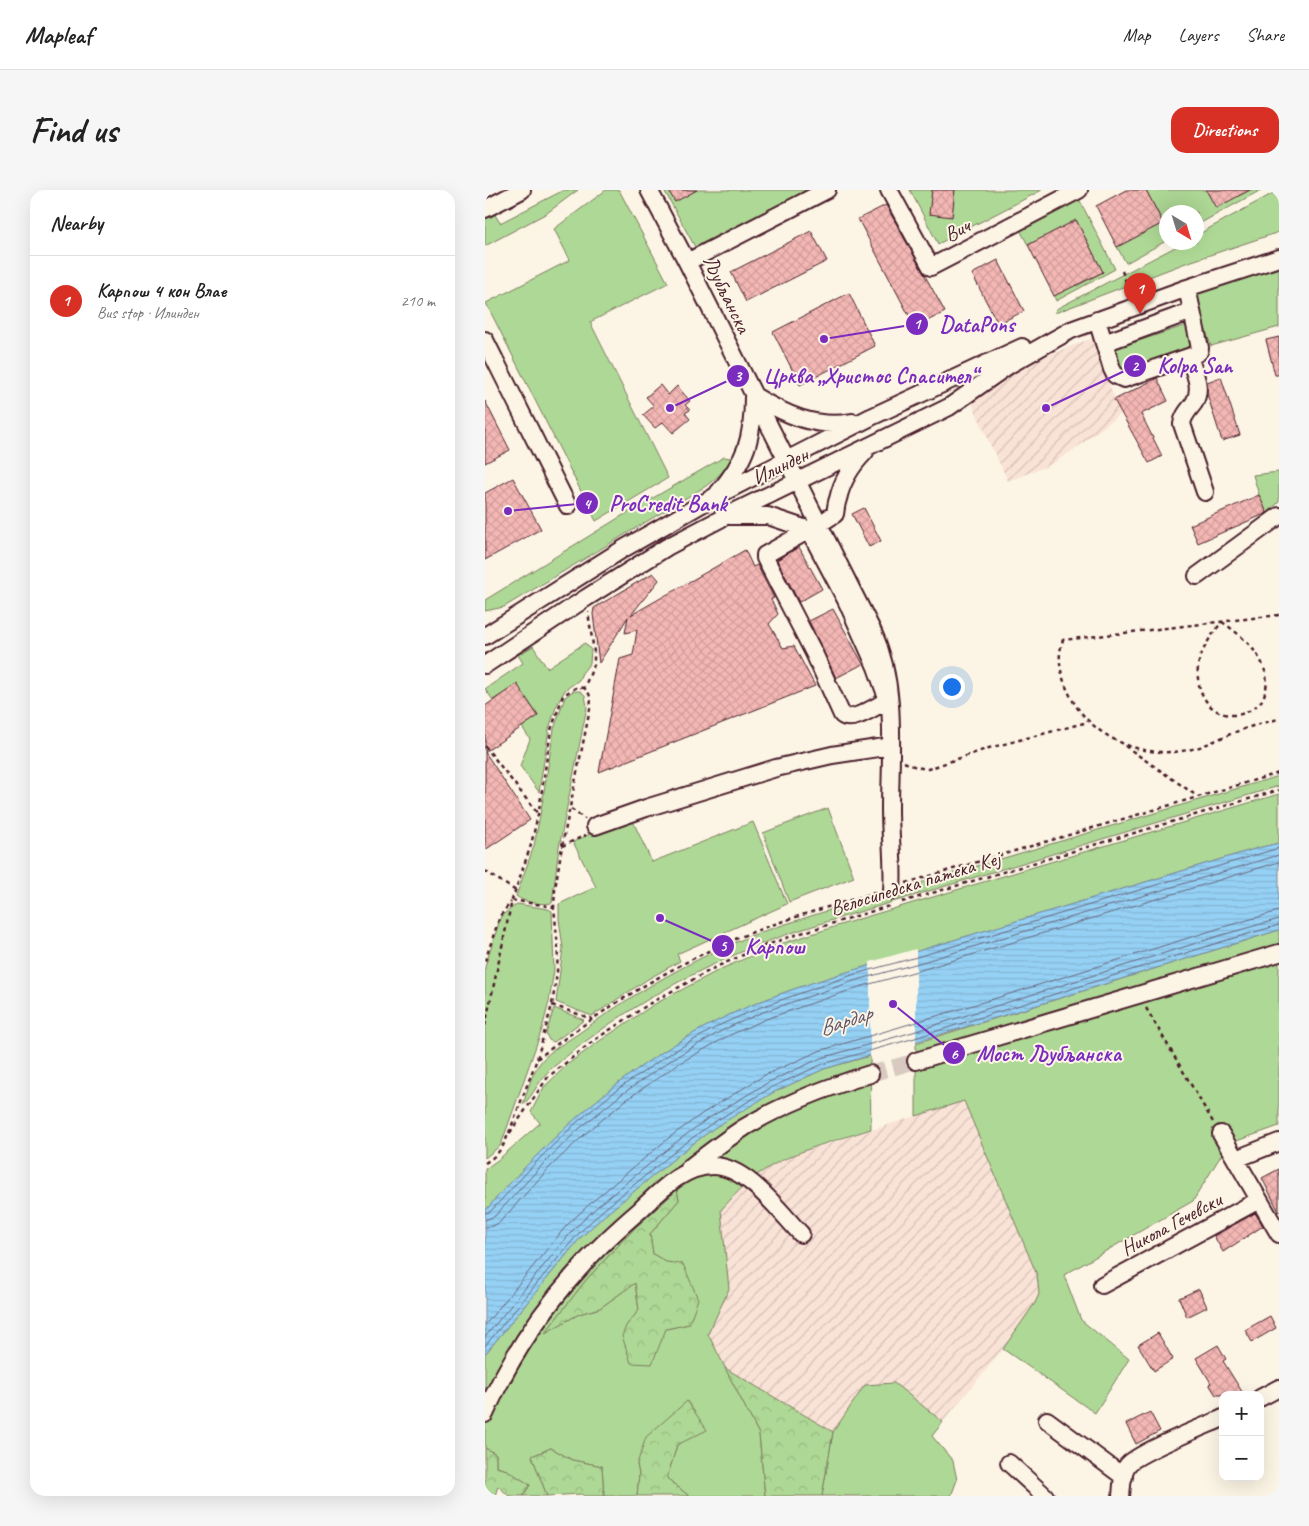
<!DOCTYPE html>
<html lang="en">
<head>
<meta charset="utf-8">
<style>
  body { margin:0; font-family:Caveat,sans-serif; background:#f6f6f6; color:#222 }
  .controls { position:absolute; right:15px; bottom:15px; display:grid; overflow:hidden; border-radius:10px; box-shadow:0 5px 20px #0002 }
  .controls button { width:45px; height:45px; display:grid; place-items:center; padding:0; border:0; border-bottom:1px solid #e0e0e0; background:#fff; color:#222; font:25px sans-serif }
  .compass { position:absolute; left:674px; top:15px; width:45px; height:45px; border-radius:50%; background:#fff; box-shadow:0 5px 20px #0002; rotate:142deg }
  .you { position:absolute; left:466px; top:496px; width:18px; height:18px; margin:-12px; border:4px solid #fff; border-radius:50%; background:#1a73e8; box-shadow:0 0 0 8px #1a73e833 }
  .badge { display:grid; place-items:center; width:32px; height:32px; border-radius:50%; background:#d93025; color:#fff; font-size:16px; font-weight:700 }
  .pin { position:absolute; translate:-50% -41px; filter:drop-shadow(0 1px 2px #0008) }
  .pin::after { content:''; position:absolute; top:26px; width:18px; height:15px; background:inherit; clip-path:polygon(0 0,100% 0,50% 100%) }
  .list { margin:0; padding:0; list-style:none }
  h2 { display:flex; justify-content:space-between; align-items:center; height:65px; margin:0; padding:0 20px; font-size:21px }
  h2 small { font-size:16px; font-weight:400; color:#767676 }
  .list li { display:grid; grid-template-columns:32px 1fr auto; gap:15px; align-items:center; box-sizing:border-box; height:90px; padding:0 20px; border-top:1px solid #e0e0e0 }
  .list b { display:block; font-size:19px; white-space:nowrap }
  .list p { margin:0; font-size:16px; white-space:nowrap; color:#767676 }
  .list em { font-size:16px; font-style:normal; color:#767676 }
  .map { position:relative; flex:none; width:794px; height:1306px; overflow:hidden; border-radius:15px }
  header { display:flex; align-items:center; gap:30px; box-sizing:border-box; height:70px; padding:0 25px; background:#fff; border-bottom:1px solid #e0e0e0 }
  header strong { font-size:24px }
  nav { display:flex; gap:28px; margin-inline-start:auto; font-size:18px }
  .intro { display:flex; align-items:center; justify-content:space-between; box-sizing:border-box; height:120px; padding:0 30px }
  h1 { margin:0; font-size:35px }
  .button { padding:12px 22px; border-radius:15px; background:#d93025; color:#fff; font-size:18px; font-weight:700 }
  main { display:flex; gap:30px; padding:0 30px }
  aside { flex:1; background:#fff; border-radius:15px; box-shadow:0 5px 20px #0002 }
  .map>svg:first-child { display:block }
</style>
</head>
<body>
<header>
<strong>Mapleaf</strong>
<nav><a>Map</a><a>Layers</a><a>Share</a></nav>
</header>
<div class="intro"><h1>Find us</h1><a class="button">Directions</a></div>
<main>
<aside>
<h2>Nearby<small></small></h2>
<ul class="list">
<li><span class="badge">1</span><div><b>Карпош 4 кон Влае</b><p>Bus stop · Илинден</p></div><em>210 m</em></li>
</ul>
</aside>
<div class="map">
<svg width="794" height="1306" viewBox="0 0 794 1306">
  <defs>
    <pattern id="industrial-furrows" width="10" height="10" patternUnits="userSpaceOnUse" patternTransform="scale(1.25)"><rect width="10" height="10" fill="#f9e2d6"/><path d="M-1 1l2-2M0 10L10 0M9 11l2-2" fill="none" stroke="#d7c1b8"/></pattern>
    <pattern id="forest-crowns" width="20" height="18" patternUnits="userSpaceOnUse" patternTransform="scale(1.25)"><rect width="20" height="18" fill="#aed895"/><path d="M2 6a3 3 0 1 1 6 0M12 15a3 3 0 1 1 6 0" fill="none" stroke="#97b981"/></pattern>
    <pattern id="water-rules" width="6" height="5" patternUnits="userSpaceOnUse" patternTransform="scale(1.25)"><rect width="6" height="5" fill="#95d1f5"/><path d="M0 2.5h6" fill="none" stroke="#82b3d2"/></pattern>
    <pattern id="building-cross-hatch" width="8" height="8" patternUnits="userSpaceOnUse" patternTransform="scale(1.25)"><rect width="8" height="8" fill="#f3b7b4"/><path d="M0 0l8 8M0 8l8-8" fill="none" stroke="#d29d9b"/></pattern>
  </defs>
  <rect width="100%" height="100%" fill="#fcf5e5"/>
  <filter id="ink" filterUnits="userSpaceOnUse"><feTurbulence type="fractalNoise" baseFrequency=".02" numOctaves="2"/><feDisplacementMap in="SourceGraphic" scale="10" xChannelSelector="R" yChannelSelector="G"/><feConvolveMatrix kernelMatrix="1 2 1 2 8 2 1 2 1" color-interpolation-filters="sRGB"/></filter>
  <g filter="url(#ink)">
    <path fill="url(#industrial-furrows)" d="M611,147L623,192L636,223L590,259L565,275L523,291L504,252L487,213L525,181L581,158Z
      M479,911L552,1085L554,1104L550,1114L518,1159L458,1232L409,1193L380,1195L348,1242L240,1178L223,1144L244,1099L236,1020L259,995L273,984L310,964Z"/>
    <path fill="#aed895" stroke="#7c7c60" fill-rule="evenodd" d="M79,0H93L62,23L0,56V27L9,23L15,33Z
      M121,0H134L183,93L105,132L183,288L111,331L1,113L85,70L69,39Z
      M179,0H342L219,64L210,57Z
      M425,0H557L453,54Z
      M661,0H776L712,35V22H682L681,51L641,73L632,57L678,33Z
      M794,0V42L698,74L570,123V121L573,118L698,53L712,52V45Z
      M594,9L630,79L571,111L569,106L577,102L551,51L543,55L535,40ZM591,30L618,82L592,96L565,44Z
      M794,78V137L726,156L711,112L712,104Z
      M702,135L711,161L638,185L626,160Z
      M239,267L246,268C241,281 231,288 221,296L19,417L0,421V410L135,327Z
      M794,282V312L782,323L774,305L768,285Z
      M100,453L106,460L105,473L97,483L94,490L80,500L71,517L64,539L54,602L35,576L45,549L37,537L53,526L32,495L8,510L0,499L38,473L33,465L48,456L62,478Z
      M88,501H95L100,505L102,517L74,657L67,713C58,715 39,713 31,706L49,656L56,620L69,539L80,507Z
      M794,586V596L361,726C331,735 300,744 271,756C197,785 126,828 66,879C54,889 49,905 38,915C42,902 46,884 55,873C63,861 85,850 97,841C152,801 212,766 276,742C300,734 324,727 348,719Z
      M794,604V653L773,658C664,691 555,724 446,757C376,779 303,796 236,829C144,874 67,944 0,1021V979L14,969L55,933L46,922L59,897L83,874L116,850L168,815L236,779L289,756L374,729Z
      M343,618L369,687L304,712L278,643Z
      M145,625L167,672L268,632L302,714L192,764L195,771L163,789L107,826L71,812L78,758L74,729V714L111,697L88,652Z
      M32,714L63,719L67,721L69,780L64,812L57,839L16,955L0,968V777L16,726Z
      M794,740V936L743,954L708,1011L579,1085L596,1130L644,1169L610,1223L518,1159L550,1113L554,1104L552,1085L479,911L431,926V853Z
      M69,818L99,830L69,852L64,850L61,844Z
      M385,866L386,939C347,952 306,961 272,985C258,995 247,1008 236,1020L244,1099L223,1144L274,1244L280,1306H204L182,1288L192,1255L152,1274L154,1284L152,1306H119L117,1276L87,1270L66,1258L47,1266L62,1306H38L45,1295L22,1280L11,1277V1264L0,1258V1164L96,1047L120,1025L197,962L229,938L261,918L289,902L339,879ZM192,1001L194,1010L165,1044L168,1064L181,1072L204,1134L181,1139L141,1136L154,1120L150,1093L115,1118L94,1124L61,1142L101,1090L150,1038Z
      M409,1193L458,1232L447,1246L468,1271L472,1290L466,1306H337L348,1242L380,1195Z"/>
    <path fill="url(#forest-crowns)" stroke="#7c7c60" d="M192,1000L194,1010L165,1044L168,1064L181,1072L198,1074L213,1109L204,1134L181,1139L167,1174L146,1173L137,1146L141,1136L154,1120L150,1093L115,1118L94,1124L60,1143L101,1090L150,1038Z
      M240,1178L348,1242L337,1306H280L274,1244Z
      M202,1211L222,1240L192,1255L182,1288L204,1306H152L154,1284L152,1274L161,1247Z
      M0,1258L11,1264V1277L22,1280L45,1295L38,1306H24L13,1296L10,1306H0Z
      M66,1258L87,1270L117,1276L119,1306H100L96,1304L62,1306L47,1266Z"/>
    <path fill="url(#water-rules)" stroke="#778aa4" d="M794,653V740L520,825L339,879L289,902L229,938L197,962L120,1025L96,1047L0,1164V1021C67,944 144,874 236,829C303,796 376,779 446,757C555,724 664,691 773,658Z"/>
    <path fill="#fcf5e5" d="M431,759V855L385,868V772Z"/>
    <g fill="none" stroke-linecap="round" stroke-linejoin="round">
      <path stroke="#68667c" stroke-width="1" d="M0,1023L5,1022L55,968L91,933L133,899L186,863L237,834L276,817L370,784L432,767L794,658
        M0,1030L10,1026L60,972L95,938L137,904L189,868L240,839L278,822L372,790L434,773L794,665
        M0,1037L8,1036L15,1032L65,977L100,944L141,910L193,874L243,846L281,829L374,797L436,780L794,672
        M0,1135L82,1035L108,1011L185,947L218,923L280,885L334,861L515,807L735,738L794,721
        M0,1147L88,1040L113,1016L190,953L222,929L284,892L336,868L428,842L737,745L794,729
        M0,1156L93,1044L117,1021L194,958L226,934L287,897L338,874L430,848L739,751L794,735"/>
    </g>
    <path fill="url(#building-cross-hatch)" stroke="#4a1f2b" d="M183,0H212L190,12Z
      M447,0H470L467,27L444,24Z
      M641,0H661L678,33L632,57L611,16Z
      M721,0H765L731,18Z
      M401,15L460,122L430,137L373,29Z
      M591,30L618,82L569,106L543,55Z
      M326,41L342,71L261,112L246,82Z
      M513,70L539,121L513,134L487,84Z
      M364,103L390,156L315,195L288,142Z
      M794,147V185H790L781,150Z
      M736,187L755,245L737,251L722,204V192Z
      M672,188L683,211L656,224L677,266L664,273L629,210Z
      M175,195L183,205L192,196L205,211L200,215L205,220L200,223L205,229L188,243L178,232L170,238L158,225L169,216L161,207Z
      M0,211L25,260L0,273Z
      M28,288L56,339L0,370V303Z
      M774,305L782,323L713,353L705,335Z
      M379,318L396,351L384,357L367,324Z
      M314,357L337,399L314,412L292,370Z
      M260,360L268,377L272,375L289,408L286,409L293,424L284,434L298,458L309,456L330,496L114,582L135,469L148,465L152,440L140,443L143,427L114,473L108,424L109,418L168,383L174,390L146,425Z
      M348,419L378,474L351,488L324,431Z
      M32,494L53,526L0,562V516Z
      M0,562L45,630L0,660Z
      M794,979V1022L777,988Z
      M770,1023L778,1036L738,1062L729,1046Z
      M714,1099L722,1117L702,1127L694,1108Z
      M785,1126L791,1138L767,1152L760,1140Z
      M673,1143L688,1169L669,1181L653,1155Z
      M733,1155L741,1169L738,1171L759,1205H731L724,1194L726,1193L711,1168Z
      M665,1222L675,1241L651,1254L641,1234Z"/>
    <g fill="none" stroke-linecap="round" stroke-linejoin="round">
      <path stroke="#d8cac0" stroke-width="16" stroke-dasharray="16 8" stroke-linecap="butt" d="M385,884L431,871"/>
      <g stroke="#4a1f2b" stroke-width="20">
        <path id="minor" d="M164,0L202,72L388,442C413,498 405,561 405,620C405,647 409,674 407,701
          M404,0L446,77L594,0
          M0,19L37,0
          M202,72L342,0
          M612,130L627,179L630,185L639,189L709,165L714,162L715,158L702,98
          M0,150L83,316
          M619,153L707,121
          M704,167C709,182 718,198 709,213C704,220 698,225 697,234L720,302
          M268,205C299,224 330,239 367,232
          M233,303C261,270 268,249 268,207
          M245,326H283L325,340L350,324C351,319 351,314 353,309C357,291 367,275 380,262
          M324,340L361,410L391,477L401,505L398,513C387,518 367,533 357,525L329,463L280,368V365Z
          M712,386L794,326
          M0,446L138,359L229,307L386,227L537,157
          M0,475L101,408L182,357L241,326L464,217L524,175L586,140L702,98L794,68
          M110,636L161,618L291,578L347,565L406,556
          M431,871L794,763
          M736,944L794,1044
          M751,969L794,952
          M204,978C222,964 240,950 260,937C298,914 343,897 385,884
          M617,1095L774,1010
          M775,1208L794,1198
          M0,1224C23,1171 57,1120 95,1078C113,1057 134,1038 155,1020C175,1001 198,976 228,976C262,976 294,1021 316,1044
          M562,1230L639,1287
          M524,1273L560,1306
          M636,1306C637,1297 637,1283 642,1276C649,1264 720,1236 738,1228"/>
      </g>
      <path stroke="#4a1f2b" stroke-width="2.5" stroke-dasharray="4 4" stroke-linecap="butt" d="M637,81L644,100
        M794,425L578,450C570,471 578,493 588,511C613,553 666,571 711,558C722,555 733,549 743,545C760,538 776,533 794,529
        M737,432C760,447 794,478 777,510C771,518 761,524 751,525C720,527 707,493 715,468C720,454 728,443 737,432Z
        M0,556L53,624
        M640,556L712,606
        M419,572L431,577L443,579L504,558L603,532
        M86,619L100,629
        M77,656L101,645
        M0,681L31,701
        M421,693L794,583
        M27,710L69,717
        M417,712L794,600
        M0,771L15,726L26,712
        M67,815L107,829
        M661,818L728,932
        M0,836L27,710L46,655L54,620L66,540L78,506L86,500L93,497L99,498
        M52,869C121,817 194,769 276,739C314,725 353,714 392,702
        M24,943L52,869L67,815L72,783L73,758L69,717L70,699L77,656L104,524C106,514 108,505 99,498L109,475V462L103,422
        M0,973C11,966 17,960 22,947L63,887L108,851L167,812L231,777L276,757L313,744L404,716"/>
      <use href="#minor" stroke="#fcf5e5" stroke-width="16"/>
    </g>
  </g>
  <g text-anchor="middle" stroke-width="4" stroke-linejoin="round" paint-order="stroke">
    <g font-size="21" fill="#4a1f2b" stroke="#fcf5e5">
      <text transform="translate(472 40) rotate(-28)" y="7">Вич</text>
      <text transform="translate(242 104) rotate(64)" y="7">Љубљанска</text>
      <text transform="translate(295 276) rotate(-26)" y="7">Илинден</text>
      <text transform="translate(430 693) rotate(-17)" y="7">Велосипедска патека Кеј</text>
      <text transform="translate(686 1034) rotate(-28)" y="7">Никола Гечевски</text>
    </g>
    <g font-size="22" font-style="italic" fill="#605468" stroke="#fcf5e5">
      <text transform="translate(360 830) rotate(-18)" y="8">Вардар</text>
    </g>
  </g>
  <path fill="none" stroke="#7b2cbf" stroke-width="2" d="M339 149L432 134M561 218L650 176M185 218L253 186M23 321L102 313M175 728L238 756M408 814L469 863"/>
  <g fill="#7b2cbf" stroke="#fcf5e5" stroke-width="2">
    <circle cx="339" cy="149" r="5"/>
    <circle cx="561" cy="218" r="5"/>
    <circle cx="185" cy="218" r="5"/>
    <circle cx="23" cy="321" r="5"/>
    <circle cx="175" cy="728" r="5"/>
    <circle cx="408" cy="814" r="5"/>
    <circle cx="432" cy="134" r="12"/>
    <circle cx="650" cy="176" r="12"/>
    <circle cx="253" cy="186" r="12"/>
    <circle cx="102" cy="313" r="12"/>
    <circle cx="238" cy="756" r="12"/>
    <circle cx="469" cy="863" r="12"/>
  </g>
  <g font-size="15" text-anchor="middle" font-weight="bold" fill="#fff">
    <text x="432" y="139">1</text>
    <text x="650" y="181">2</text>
    <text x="253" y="191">3</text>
    <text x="102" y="319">4</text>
    <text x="238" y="761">5</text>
    <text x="469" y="869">6</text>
  </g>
  <g font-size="22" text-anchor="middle" font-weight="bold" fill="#7b2cbf" stroke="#fcf5e5" stroke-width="4" stroke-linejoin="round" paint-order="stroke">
    <text x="492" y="142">DataPons</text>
    <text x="710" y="183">Kolpa San</text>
    <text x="385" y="193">Црква „Христос Спасител“</text>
    <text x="183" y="321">ProCredit Bank</text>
    <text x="290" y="764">Карпош</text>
    <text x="564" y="871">Мост Љубљанска</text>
  </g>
</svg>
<div class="controls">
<button>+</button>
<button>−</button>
</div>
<svg class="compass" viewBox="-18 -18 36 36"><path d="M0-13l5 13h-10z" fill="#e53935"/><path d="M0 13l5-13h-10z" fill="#767676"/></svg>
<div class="you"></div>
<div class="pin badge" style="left:655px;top:124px">1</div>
</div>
</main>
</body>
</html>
